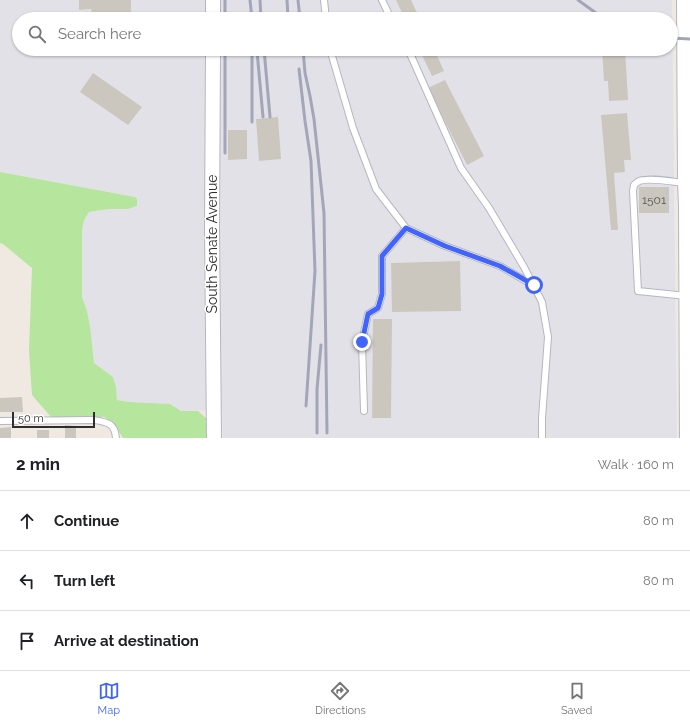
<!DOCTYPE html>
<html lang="en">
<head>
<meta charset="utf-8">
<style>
  body { margin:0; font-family:Raleway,sans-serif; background:#f2f2f2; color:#202124 }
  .scale { position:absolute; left:12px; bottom:10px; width:83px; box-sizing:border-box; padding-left:4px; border:2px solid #2e2e2e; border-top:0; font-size:11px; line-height:14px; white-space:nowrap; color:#2e2e2e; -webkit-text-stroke:3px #fff; paint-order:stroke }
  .stop { position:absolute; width:12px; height:12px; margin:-9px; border:3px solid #4264fb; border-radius:50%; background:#fff }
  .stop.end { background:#4264fb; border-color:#fff; box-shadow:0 1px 4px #0008 }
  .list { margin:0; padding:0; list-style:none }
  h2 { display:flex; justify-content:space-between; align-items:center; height:52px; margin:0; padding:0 16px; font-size:17px }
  h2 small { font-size:13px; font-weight:400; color:#757577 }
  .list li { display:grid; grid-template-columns:26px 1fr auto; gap:12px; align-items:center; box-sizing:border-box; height:60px; padding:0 16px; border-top:1px solid #e0e0e0 }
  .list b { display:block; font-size:15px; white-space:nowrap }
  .list em { font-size:13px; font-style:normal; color:#757577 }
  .icon { flex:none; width:22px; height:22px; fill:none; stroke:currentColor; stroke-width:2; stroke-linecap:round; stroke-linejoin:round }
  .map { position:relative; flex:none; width:690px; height:438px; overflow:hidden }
  .search { position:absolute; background:#fff; box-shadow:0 1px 3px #0004; left:12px; right:12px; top:12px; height:44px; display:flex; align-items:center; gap:10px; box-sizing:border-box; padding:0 14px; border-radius:22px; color:#757577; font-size:15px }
  .sheet { height:232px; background:#fff }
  nav { display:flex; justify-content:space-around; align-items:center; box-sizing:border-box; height:56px; border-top:1px solid #e0e0e0; background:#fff; font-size:11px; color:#757577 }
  nav a { display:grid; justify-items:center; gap:2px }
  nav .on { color:#4264fb }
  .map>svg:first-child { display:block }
</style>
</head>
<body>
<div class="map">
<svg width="690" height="438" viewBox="0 0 690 438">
  <rect width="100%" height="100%" fill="#efe9e1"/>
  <path fill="#e3e1e8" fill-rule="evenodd" d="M0,0H672L677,438H223L222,410L181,411L170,404L129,402L117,400L116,387L113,377L94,363L90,326L87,311L82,297V230L84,220L89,212L109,209H128L137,206L135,197L0,172ZM19,19H671V49H19Z"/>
  <path fill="#b6e59e" d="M0,172L135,197L137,199V206L128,209H109L89,212L84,220L82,230V297L87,311L90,326L94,363L113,377L116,387L117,400L129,402L170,404L181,411H198L207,419V438H123L116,427L105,417H51L32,395L29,351L32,268L3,244L0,243Z"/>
  <path fill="#cbc7bf" d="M79,0H131V16L92,17L91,9L79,10Z
    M396,0H411L420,19H405Z
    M419,49H434L444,71L432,76Z
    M625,49L628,100L609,101L608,81H604L602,50Z
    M93,73L142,107L128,125L80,92Z
    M445,80L484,156L467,165L428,88Z
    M627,113L631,160H624L625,172L614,173L618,230H611L601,115Z
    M278,117L281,159L259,161L256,119Z
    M228,130H247V159L228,160Z
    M639,187H669V213H639Z
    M460,261L461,311L392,312L391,263Z
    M373,319H392L391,418H372Z
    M22,397L23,412H0V398Z
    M65,425L76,426V438H65Z
    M11,427V438H0V428Z
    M37,430H49V438H37Z"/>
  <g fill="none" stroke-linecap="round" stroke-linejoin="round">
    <g stroke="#b4b7c1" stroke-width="8">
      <path id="service" d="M324,0L326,19
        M382,0L391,19
        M330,49L353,128L376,189L406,228L445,246L500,266L533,285
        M408,49L461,168L489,208L524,267L542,302L548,337L542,418V438
        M685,183C673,182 650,177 639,181C639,181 635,184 634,185L633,191L638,291L687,296
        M364,411L362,342L368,314L378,308L382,294V256L406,228
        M0,421L94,420C107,422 115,423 116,438"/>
    </g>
    <g stroke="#b4b7c1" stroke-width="16">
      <path id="tertiary" d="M213,19V0
        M213,49L212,229L214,438"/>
    </g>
    <g stroke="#b4b7c1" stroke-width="18">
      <path id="secondary" d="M685,0L686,183L687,206L688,438"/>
    </g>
    <use href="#service" stroke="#fff" stroke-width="6"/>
    <use href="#tertiary" stroke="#fff" stroke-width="14"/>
    <use href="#secondary" stroke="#fff" stroke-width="16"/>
    <path stroke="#a3a6b8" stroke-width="3" d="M250,0L252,19
      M260,0L261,19
      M287,0L288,17
      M298,0L300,19
      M578,0L596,13L608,19
      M225,19V0
      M671,38L690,39
      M264,49L270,117
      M303,49L305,73L310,96L314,119L324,213L327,433
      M257,51L263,117
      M299,69L305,121L311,161L315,271L306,406
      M252,122V49
      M225,153V49
      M317,433V389L321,345"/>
  </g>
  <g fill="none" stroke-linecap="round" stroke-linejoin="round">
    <path stroke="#4264fb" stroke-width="5" d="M362,342L368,314L378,308L382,294V256L406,228L445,246L500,266L534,285"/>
  </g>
  <g text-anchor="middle" stroke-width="3" stroke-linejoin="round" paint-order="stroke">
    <g font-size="12" fill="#555452">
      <text x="654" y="204">1501</text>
    </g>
    <g font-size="14" fill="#2e2e2e" stroke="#fff">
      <text transform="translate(212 244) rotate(-90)" y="5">South Senate Avenue</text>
    </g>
  </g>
</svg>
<div class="scale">50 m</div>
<div class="stop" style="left:534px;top:285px"></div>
<div class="stop end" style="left:362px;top:342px"></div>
<div class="search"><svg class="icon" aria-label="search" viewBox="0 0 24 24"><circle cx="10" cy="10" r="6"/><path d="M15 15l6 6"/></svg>Search here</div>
</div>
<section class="sheet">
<h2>2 min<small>Walk · 160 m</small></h2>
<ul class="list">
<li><svg class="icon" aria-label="ahead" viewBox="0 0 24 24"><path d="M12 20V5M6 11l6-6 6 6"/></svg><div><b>Continue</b></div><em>80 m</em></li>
<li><svg class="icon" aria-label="left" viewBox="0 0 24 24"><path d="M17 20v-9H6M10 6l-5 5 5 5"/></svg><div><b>Turn left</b></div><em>80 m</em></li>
<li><svg class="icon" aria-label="arrive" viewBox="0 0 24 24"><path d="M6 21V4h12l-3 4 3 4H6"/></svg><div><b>Arrive at destination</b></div></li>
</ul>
</section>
<nav>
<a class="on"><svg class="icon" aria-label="map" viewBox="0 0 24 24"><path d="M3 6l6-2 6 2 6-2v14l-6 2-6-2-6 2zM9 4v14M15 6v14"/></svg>Map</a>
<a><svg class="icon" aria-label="directions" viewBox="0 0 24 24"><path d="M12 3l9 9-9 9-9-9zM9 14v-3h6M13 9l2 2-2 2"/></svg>Directions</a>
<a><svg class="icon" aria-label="saved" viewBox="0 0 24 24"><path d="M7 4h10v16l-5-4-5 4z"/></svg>Saved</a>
</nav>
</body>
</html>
